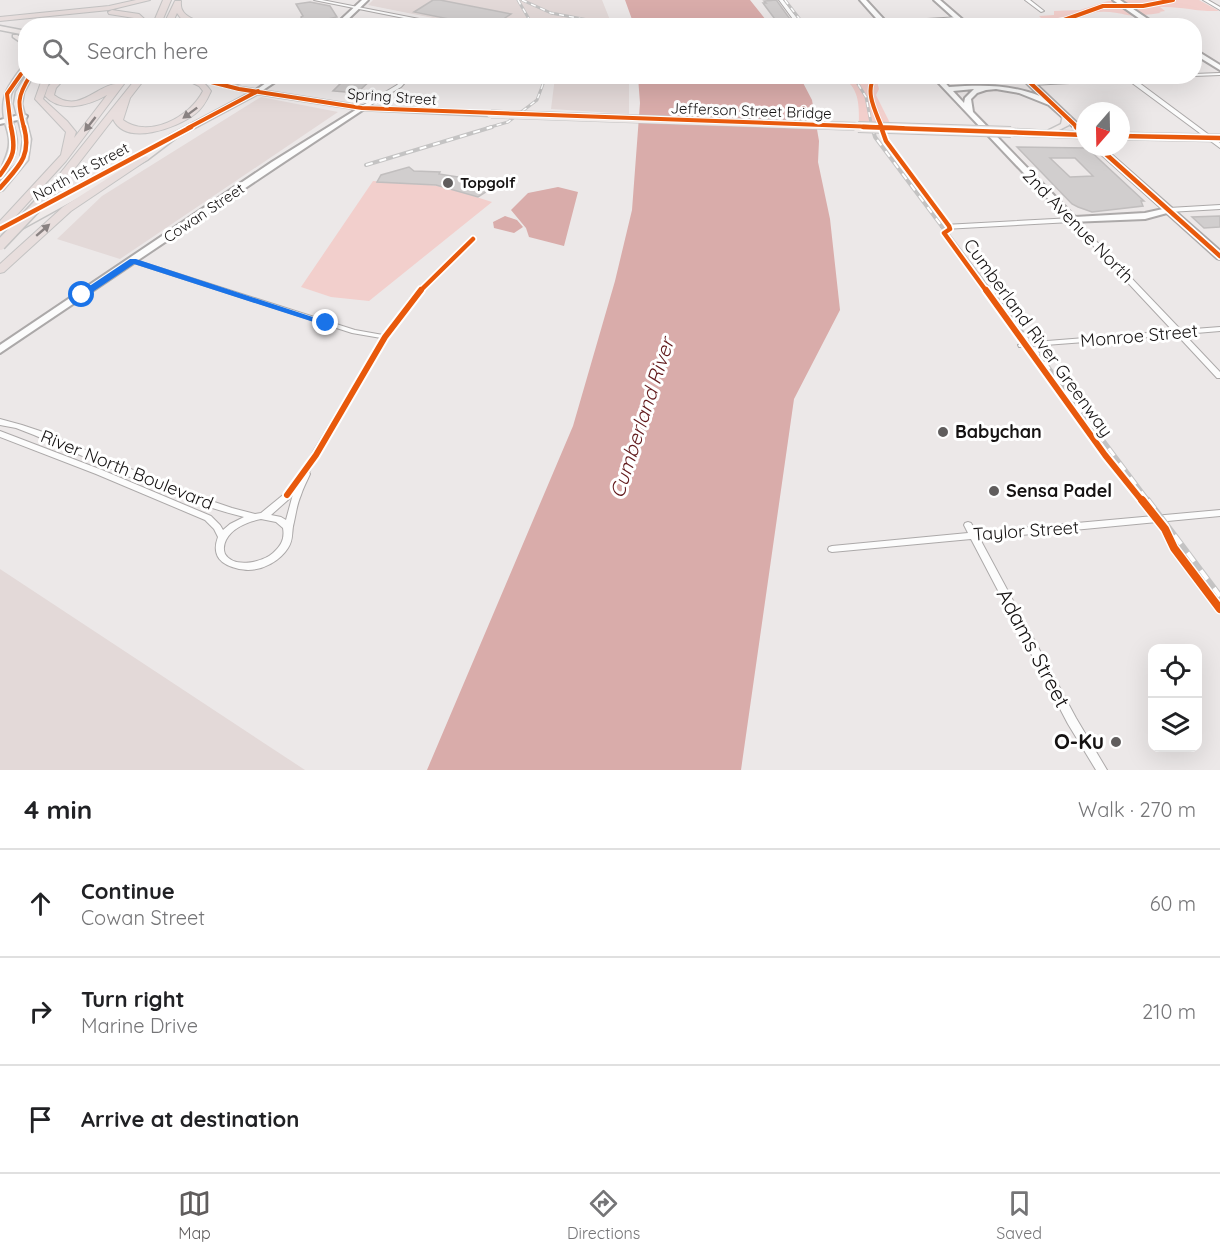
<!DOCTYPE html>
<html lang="en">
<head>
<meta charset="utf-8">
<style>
  body { margin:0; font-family:Quicksand,sans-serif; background:#f2f2f2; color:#202124 }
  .controls { position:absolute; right:18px; bottom:18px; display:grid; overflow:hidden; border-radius:12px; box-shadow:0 6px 24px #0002 }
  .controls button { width:54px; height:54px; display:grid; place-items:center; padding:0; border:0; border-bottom:2px solid #e0e0e0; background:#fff; color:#202124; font:30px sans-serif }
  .compass { position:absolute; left:1076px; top:102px; width:54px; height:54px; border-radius:50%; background:#fff; box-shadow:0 6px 24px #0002; rotate:200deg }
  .stop { position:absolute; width:18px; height:18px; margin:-14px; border:4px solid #1a73e8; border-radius:50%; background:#fff }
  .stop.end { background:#1a73e8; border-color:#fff; box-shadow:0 2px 6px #0008 }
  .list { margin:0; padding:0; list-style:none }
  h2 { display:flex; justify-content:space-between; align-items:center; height:78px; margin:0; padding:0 24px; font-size:26px }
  h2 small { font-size:20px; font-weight:400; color:#757577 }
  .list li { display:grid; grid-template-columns:39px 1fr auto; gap:18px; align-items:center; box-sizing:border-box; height:108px; padding:0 24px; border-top:2px solid #e0e0e0 }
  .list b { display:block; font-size:22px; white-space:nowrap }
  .list p { margin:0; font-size:20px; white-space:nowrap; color:#757577 }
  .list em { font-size:20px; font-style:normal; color:#757577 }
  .icon { flex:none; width:33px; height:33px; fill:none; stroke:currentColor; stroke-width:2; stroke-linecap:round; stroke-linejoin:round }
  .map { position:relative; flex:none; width:1220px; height:770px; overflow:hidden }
  .search { position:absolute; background:#fff; box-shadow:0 6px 24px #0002; left:18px; right:18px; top:18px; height:66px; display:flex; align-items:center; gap:15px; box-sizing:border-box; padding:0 21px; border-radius:24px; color:#757577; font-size:22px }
  .sheet { height:402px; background:#fff }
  nav { display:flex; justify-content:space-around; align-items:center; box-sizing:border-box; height:84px; border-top:2px solid #e0e0e0; background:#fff; font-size:16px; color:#757577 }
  nav a { display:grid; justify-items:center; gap:3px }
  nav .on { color:#605d5d }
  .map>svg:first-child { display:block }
</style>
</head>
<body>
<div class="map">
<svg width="1220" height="770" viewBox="0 0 1220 770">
  <rect width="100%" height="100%" fill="#ece8e8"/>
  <path fill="#e3d9d8" d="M373,0H602L612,25H468L368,5Z
    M555,77H629V114L551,109Z
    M261,97L338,112L120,259L57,239L102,196Z
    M0,569L305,770H0Z"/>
  <path fill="#f2cfcc" d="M1137,0H1199L1219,11C1198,12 1180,6 1160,7L1165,11L1159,12L1161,13C1151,14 1136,17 1127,15C1109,10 1083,9 1069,24L1086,25L1027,26L1045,22L1039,16L1054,15V11L1080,10L1108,1Z
    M841,77H883L877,81L879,89L876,95L890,123H859C859,103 859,87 841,77Z
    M373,181L442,186L492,202L369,301L331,297L301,287Z"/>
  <path fill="#d9acaa" d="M625,0H750L770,25H634Z
    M638,77H800L812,100L819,141L818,162L830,219L840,310L794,399L741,770H427L573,426L615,281L632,210L640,103Z
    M558,187L578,192L564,246L529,237L526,228L511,210L528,193Z
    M505,216L517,220L523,227L514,233L494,228L493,222Z"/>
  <path fill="#d1cece" stroke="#c1bebe" stroke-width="1.5" fill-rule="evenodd" d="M433,0H440L511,14L493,26H484L414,12Z
    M777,0V1L795,26H780L763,3H766L764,1Z
    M310,2L330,6L337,17L304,24L301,17L303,16L296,4Z
    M348,76H375L357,93L333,91Z
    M1017,147L1087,148L1144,201H1141L1143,206L1092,212L1078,207L1072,204ZM1050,158H1075L1093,176L1070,177Z
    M409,167L414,171L440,172L439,174L458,177L476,183L481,186L479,187L489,190L478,197L436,185L377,182L381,175Z
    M1220,216V227L1204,228L1192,217Z"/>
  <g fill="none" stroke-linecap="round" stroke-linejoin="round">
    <g stroke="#aca9a9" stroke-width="2">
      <path id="street" d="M314,0H322L455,26H444Z
        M779,0H783L803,26H798Z
        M1025,0H1030L1044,11L1041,12Z
        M1203,0H1208L1220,7V10Z
        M960,17V19H959L845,26H811Z
        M1220,73V75L1194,76V74Z
        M406,76H411L401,87L364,109H360V107L397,85Z
        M1136,76H1171L1134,79L1220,143V148L1128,80L1031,85L1029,84L1031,83Z
        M1220,205V209L1169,212L1166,210L1169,208Z
        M1073,218L1075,219L1181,330L1220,327V331L1184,334L1220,372V378H1217L1177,335L1019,347L1018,345L1022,343L1173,331L1071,222L944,229L941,227L944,225Z
        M473,237L476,239L475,240L414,300L388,337L309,472L310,474C307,481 303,488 301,495C297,504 296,513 294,522C291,532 294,539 288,548C280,561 263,570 248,570C245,570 242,569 239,569C221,565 211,556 218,537L214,529L205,520L96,474L0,437V431L102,470L211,516L220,525L223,530L230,524L244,517C171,499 103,464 34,435L16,428L0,425V419L22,425L40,431L188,493L232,508L255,514L261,513L283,495L307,462L381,338L352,333L131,262V260H135L355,330L383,335L410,298L471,238ZM293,494L286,520L281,517L271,515L289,499ZM261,519L276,522L283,528C285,539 281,546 273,553C263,562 234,569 225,554C223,549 224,544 226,540C232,528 247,522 261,519Z
        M1220,510V516L980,539L1076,718L1107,770H1096L1068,724L971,539L832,552L829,551L828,549L829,547L832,546L968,533L964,525L965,523L968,522L971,523L976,532Z"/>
    </g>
    <g stroke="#aca9a9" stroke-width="4">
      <path id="secondary" d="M362,0H368L341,26H334Z
        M860,0H866L890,26H883Z
        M934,0H940L970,26H963Z
        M1113,0H1120L1158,26H1150Z
        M1194,49L1220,65V70L1194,54Z
        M276,76H284L260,92H256V90Z
        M932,76H939L949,87C981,85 1009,84 1040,96L1020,76H1027L1085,131V137L1049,105L1019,93L996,89L986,90L977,93L971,99L973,112L1075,217L1145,213L1163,209L1094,147H1102L1220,251V259L1217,258L1167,213L1145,219L1070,222ZM974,89L965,98L964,103L953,91Z
        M362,106L364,107V109L278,166L0,353V345L272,162Z
        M23,114L27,116L26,118L0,124V120Z"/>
    </g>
    <g stroke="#c4c3c3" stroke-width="3">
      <path id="primary" d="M0,26L26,31V35L0,30Z
        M13,35H17L26,40V46L13,37Z
        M23,66H26C26,78 14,83 11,95C4,121 27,135 11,163C8,169 6,175 0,178C0,164 10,155 9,141C9,133 5,125 4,118C0,95 10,83 23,66Z
        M26,76H33L24,92L22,104L31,139L28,160L3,190L0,191V182L20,160L23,139L14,104L16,92Z
        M184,76H198L239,87L362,106L491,112L495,114L491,116L362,110L258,94L176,138L147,160L20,230H14V226L141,156L170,135L249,93Z
        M1063,115L1070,117L1069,125L1057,131L1085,132V138L1011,135L1007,132L1011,129L1047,131L1061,124Z
        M1121,133L1220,135V141L1121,139Z"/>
    </g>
    <g stroke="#c4c3c3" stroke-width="2">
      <path id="highway" d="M136,0H150L109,10L0,21V17L109,6Z
        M163,0H171L160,26H152Z
        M175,1H181C179,18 197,19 209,26C196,26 184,25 177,13L171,26H163Z
        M112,10L139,14L152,26H143L134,18L109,14L108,12Z
        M48,76H67L56,88L54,95C79,114 97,85 116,84L121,76H130L66,161L4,229L0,230V221L61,155L66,132L35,99L41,82ZM53,81L48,87L45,96C61,113 88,106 107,95L74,138L76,132L67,121L43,99L49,83Z
        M138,76H147L130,98L123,120C149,139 190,117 203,91L199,86L178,76C193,76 203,79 211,91C207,100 203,108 195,114C177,128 126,147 113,119L58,190H50V186Z
        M224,76H234L241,83L234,85Z
        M144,155L149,158L147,160L71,211L4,272L0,273V264L63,207Z"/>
    </g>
    <use href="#street" fill="#fcfcfc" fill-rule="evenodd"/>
    <use href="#secondary" fill="#fcfcfc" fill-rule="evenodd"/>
    <use href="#primary" fill="#efeae9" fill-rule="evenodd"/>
    <use href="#highway" fill="#e8dedd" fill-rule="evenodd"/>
    <g stroke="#c4c3c3" stroke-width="3">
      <path id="rail-far3" d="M518,0L533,26
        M522,0L551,13L588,20
        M785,0L805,26
        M853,76L866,97L872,128
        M487,128L508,122L537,100L546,76"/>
    </g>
    <g stroke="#c4c3c3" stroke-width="4">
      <path id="rail-far2" d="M872,127L875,137L991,292
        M366,165L492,127"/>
    </g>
    <g stroke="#c4c3c3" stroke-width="5">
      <path id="rail-far1" d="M990,290L1149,502"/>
    </g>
    <g stroke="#c4c3c3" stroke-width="6">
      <path id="rail" d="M1148,500L1220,596"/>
    </g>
    <use href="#rail-far3" stroke="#fff" stroke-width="1.5" stroke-dasharray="5" stroke-linecap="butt"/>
    <use href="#rail-far2" stroke="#fff" stroke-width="2" stroke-dasharray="7" stroke-linecap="butt"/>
    <use href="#rail-far1" stroke="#fff" stroke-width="3" stroke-dasharray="9" stroke-linecap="butt"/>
    <use href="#rail" stroke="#fff" stroke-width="4" stroke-dasharray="11" stroke-linecap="butt"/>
    <g stroke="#c4c3c3" stroke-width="9" stroke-linecap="butt">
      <path id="primary-bridge-far1" d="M491,114L902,128"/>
    </g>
    <g stroke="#c4c3c3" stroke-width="12" stroke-linecap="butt">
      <path id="primary-bridge" d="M858,127L1011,132"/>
    </g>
    <g stroke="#c4c3c3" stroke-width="13" stroke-linecap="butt">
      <path id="highway-bridge" d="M0,245L54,188"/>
    </g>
    <use href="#primary-bridge-far1" stroke="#efeae9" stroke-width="8"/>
    <use href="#primary-bridge" stroke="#efeae9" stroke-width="10"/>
    <use href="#highway-bridge" stroke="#e8dedd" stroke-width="10"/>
    <g stroke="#fff" stroke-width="6">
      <path id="cycleway-far3" d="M1031,26L1064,20L1103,6H1143L1173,0
        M187,76L239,89L362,108L903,128
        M875,76C864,92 876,112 882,128
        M1023,76L1078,128
        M11,128L7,94L21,74
        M24,128C18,104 16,98 30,76
        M188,128L258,91"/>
    </g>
    <g stroke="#fff" stroke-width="8">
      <path id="cycleway-far2" d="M863,127L1085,135
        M881,127L886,141L949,226L950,229L944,233L987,292
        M1076,127L1085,135
        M1121,136L1220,138
        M1098,147L1220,256
        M0,175C14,156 16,150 11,127
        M0,188C18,167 32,157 24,127
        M0,229L191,127
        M419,292L473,239"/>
    </g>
    <g stroke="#fff" stroke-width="10">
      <path id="cycleway-far1" d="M986,290L1105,455L1143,502
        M287,495L316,455L385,337L421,290"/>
    </g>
    <g stroke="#fff" stroke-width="11">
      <path id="cycleway" d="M1142,500L1165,529L1174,548L1220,609"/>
    </g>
    <use href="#cycleway-far3" stroke="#e8590c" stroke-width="4"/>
    <use href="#cycleway-far2" stroke="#e8590c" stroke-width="4.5"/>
    <use href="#cycleway-far1" stroke="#e8590c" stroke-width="6"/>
    <use href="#cycleway" stroke="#e8590c" stroke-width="8"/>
  </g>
  <defs><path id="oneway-solid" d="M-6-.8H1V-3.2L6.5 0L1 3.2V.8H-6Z" transform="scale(1.5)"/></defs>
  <g fill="#898282">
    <use href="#oneway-solid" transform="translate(190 113) rotate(143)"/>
    <use href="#oneway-solid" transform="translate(90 124) rotate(128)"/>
    <use href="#oneway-solid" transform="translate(43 230) rotate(-41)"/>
  </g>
  <path fill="#1a73e8" d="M130,259H136L331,323L323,325L134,264L85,297H79V293Z"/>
  <g fill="#605d5d" stroke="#fff" stroke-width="2">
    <circle cx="448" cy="183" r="6"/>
    <circle cx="943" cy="432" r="6"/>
    <circle cx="994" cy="491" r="6"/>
    <circle cx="1116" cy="742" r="6"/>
  </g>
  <g text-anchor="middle" stroke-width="6" stroke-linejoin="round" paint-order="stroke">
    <g font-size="15" fill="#151212" stroke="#fff">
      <text transform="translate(392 97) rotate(4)" y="5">Spring Street</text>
      <text transform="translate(751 111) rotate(2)" y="5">Jefferson Street Bridge</text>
      <text transform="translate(81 172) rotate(-28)" y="5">North 1st Street</text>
      <text transform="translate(204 213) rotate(-34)" y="5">Cowan Street</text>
    </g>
    <g font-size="15" font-weight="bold" fill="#151212" stroke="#fff" text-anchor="start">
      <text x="460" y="188">Topgolf</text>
    </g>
    <g font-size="18" fill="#151212" stroke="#fff">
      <text transform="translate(1078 226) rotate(46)" y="6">2nd Avenue North</text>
      <text transform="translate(1139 336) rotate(-5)" y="6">Monroe Street</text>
      <text transform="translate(1038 338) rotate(54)" y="6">Cumberland River Greenway</text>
      <text transform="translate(127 470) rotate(22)" y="6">River North Boulevard</text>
      <text transform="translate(1026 531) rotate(-4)" y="6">Taylor Street</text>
    </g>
    <g font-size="18" font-weight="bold" fill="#151212" stroke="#fff" text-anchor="start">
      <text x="955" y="438">Babychan</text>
      <text x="1006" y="497">Sensa Padel</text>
    </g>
    <g font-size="20" font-style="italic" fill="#61181a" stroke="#fff">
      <text transform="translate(642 418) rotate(-72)" y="7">Cumberland River</text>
    </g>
    <g font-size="21" fill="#151212" stroke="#fff">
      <text transform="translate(1033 648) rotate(62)" y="7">Adams Street</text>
    </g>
    <g font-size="21" font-weight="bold" fill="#151212" stroke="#fff" text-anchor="end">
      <text x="1104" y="749">O-Ku</text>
    </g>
  </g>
</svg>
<div class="controls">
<button><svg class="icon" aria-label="locate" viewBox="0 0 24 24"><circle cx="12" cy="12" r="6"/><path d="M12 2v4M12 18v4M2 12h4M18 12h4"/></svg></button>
<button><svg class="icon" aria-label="layers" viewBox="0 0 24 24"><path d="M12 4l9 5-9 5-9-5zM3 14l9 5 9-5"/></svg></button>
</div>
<svg class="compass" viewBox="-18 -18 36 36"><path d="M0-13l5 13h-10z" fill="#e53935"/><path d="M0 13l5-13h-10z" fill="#757577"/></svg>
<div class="stop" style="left:82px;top:295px"></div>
<div class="stop end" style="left:326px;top:323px"></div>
<div class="search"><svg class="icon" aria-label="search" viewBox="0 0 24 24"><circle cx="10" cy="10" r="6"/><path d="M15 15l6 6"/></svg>Search here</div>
</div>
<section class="sheet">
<h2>4 min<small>Walk · 270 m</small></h2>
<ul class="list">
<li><svg class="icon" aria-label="ahead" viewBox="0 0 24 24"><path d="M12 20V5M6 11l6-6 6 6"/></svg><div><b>Continue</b><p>Cowan Street</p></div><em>60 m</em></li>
<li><svg class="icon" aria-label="right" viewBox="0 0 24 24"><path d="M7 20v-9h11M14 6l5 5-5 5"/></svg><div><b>Turn right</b><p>Marine Drive</p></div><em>210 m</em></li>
<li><svg class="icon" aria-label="arrive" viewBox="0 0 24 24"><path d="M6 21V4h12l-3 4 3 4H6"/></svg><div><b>Arrive at destination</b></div></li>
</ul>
</section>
<nav>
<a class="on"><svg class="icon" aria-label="map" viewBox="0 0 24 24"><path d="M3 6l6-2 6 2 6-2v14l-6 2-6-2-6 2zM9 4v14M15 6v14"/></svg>Map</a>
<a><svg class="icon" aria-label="directions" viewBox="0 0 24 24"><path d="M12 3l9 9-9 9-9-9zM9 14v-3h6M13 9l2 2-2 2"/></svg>Directions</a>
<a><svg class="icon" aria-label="saved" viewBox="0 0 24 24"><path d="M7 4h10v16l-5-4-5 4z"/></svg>Saved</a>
</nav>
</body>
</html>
